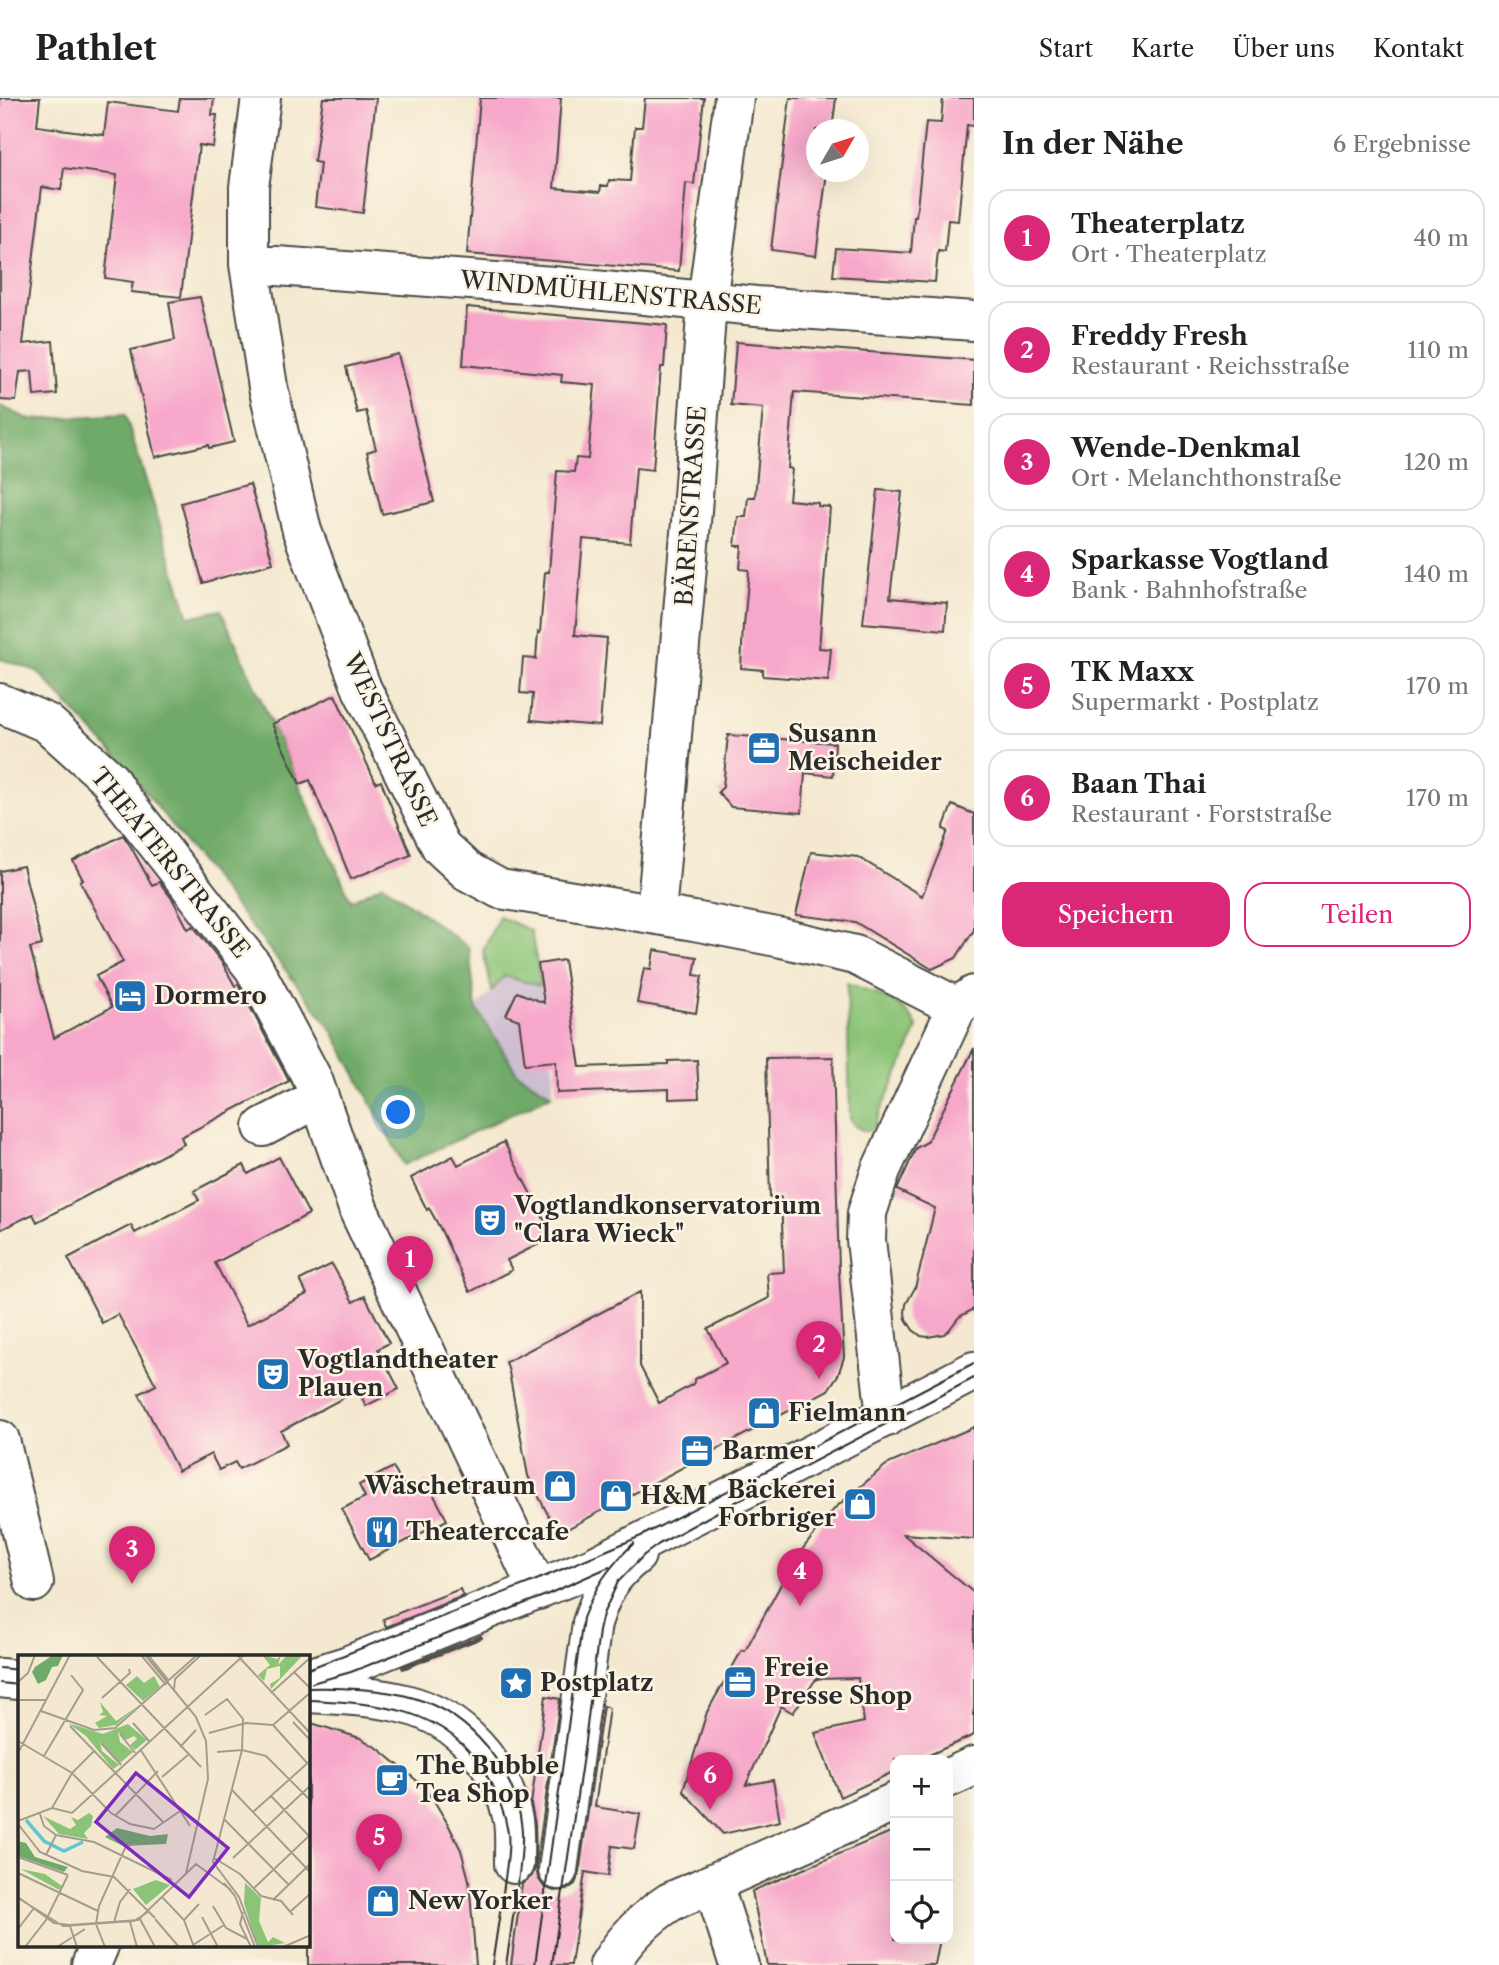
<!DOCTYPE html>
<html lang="de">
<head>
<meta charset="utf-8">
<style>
  body { margin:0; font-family:"Libre Caslon Text",serif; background:#f6f6f6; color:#222 }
  .controls { position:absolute; right:21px; bottom:21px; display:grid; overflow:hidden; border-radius:14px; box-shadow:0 7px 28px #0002 }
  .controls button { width:63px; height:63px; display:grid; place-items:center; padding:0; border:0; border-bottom:2px solid #e0e0e0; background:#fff; color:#222; font:35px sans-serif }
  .compass { position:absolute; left:806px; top:21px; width:63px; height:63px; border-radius:50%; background:#fff; box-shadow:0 7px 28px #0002; rotate:51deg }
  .you { position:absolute; left:399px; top:1015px; width:24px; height:24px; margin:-18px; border:5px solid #fff; border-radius:50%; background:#1a73e8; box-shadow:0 0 0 10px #1a73e833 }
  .badge { display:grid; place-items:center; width:46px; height:46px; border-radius:50%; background:#db2777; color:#fff; font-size:23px; font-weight:700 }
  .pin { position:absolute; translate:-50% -58px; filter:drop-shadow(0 2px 4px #0008) }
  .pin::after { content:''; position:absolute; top:37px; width:24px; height:21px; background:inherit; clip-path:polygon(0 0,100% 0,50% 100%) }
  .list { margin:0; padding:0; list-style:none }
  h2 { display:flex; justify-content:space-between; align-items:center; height:91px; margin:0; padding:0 28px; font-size:30px }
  h2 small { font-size:23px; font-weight:400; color:#767676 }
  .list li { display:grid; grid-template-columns:46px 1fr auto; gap:21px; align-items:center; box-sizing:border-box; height:98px; margin:0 14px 14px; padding:0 14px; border:2px solid #e0e0e0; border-radius:21px }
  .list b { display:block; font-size:26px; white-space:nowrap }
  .list p { margin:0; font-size:23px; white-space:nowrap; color:#767676 }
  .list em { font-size:23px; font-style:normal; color:#767676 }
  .actions { display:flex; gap:14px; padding:21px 28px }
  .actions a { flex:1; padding:16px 0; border:2px solid #db2777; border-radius:21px; text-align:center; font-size:24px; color:#db2777 }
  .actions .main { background:#db2777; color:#fff }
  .icon { flex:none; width:38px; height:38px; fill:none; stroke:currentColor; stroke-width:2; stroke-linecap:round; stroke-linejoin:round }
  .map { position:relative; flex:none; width:974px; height:1867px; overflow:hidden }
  header { display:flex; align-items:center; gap:42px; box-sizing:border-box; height:98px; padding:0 35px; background:#fff; border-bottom:2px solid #e0e0e0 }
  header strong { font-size:33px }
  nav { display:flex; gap:38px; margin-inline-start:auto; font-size:24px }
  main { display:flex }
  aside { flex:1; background:#fff }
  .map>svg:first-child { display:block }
</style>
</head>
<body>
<header>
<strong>Pathlet</strong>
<nav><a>Start</a><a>Karte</a><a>Über uns</a><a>Kontakt</a></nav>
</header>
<main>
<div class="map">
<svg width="974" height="1867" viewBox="0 0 974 1867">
  <rect width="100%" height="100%" fill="#fcf5e5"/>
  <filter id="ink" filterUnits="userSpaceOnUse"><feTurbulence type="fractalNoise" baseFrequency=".0143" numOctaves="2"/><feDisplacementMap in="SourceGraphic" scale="14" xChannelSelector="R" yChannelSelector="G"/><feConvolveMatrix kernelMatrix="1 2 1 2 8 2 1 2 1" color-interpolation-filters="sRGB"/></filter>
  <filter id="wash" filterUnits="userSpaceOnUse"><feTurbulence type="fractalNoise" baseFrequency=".00686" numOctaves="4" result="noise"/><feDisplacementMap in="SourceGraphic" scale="28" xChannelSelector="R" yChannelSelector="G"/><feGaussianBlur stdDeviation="1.57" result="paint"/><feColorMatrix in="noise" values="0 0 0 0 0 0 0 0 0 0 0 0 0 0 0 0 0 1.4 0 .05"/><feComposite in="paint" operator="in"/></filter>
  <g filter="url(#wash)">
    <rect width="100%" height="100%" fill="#f4e9d0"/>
    <path fill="#cebed1" d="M504,878L541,888L554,976L552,997L517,975L476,910Z"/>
    <path fill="#8bc477" stroke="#5b7851" stroke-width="2" d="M499,818L531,833L541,888L504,878L492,893L483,853Z
      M847,885C871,894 906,903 917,929C906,964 886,996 873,1031L864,1033L855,1028L850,1021Z"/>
    <path fill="#70aa68" stroke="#4e6a4a" stroke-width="2" d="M0,308L31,322L125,316L189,519L221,512L351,803L383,786L469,850L476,910L517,975L552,997L404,1067L331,930L125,668L37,573L0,561Z"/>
    <g id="blocks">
      <path fill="#f7a7ca" d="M0,0H40L37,28L104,37L108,4L178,13L180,0H214L212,17H217L213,49L199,47L181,199L131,194L133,184L105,180L117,77L64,70L61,92L42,89L23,246L53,243L57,296L34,298L32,273L20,274L16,303L0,302Z
        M323,0H376L363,115L315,109L320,65L314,64Z
        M480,0H561L554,90L600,94L601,88H608L609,82L630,83L635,29H642L645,0H704L694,86L686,85L679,173L467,156Z
        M790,0H836L832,32H816V74H827L816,158L771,152Z
        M943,0H974V28L967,27L958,123L948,122L945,154L938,153L935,184L833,178L836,150L911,155L914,119H916L926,24L941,25Z
        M200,199L234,344L209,350L208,347L155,359L131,252L175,242L169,204Z
        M467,209L667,227L664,269H661L653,372L636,370L630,445L583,441L575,537L607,540L600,628L531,622L533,596L520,595L523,560L536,561L538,534L540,535L545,474H549L557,373L574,374L576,360L588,361L595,287L561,284L562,277L463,267Z
        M736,244L974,262V307L794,294L788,370L792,371L789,402L818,405V408L830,409L819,550L831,551L828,583L763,578V572L741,570L743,527H744L749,472L740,471L742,448H735L738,419H746L748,399H755L763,310L731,307Z
        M398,256L434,404L382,416L367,354L376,351L366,313L357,315L346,269Z
        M250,386L273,465L203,485L181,405Z
        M878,392L902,394L890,500L947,505L945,532L863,525Z
        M335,597L376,685L381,683L411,757L351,781L310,682L300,686L272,626Z
        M728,637L835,645L833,678L805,675L802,715L731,709L718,694L723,689Z
        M952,707L974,716V832L956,860L932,871L855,824L796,817L811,754L858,759L922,798L948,733L943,731Z
        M123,737L131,749L152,787L159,784L173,802L188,831L193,828L223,866L235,888L238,886L289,983L181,1039L184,1046L37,1124L33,1116L0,1132V773L23,768L42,847L30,850L54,940L112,909L96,878L123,864L80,783L83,782L73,763Z
        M654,852L697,859L694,877L702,878L696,915L637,905L644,870L651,871Z
        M564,862L580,969L668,966V963L697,962L699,1000L669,1001V991L557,995L556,963L525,966L519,922L506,917L517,894L544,905L538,866Z
        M974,950V1211L959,1219L949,1232L944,1236L928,1239L921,1238L913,1232L906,1221L905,1215L906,1206L915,1190L935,1110L897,1092L916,1050L927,1044Z
        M833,959L839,1173L844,1259L838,1277L828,1292L558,1436L528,1378L509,1274L506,1264L640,1194V1268L659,1305L693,1286L695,1281L726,1265L708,1231L769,1200L767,1175L784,1174L781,1099L770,1100L766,960Z
        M504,1044L553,1139L507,1162L512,1172L470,1194L441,1132L429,1110L427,1112L411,1080L453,1058L458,1067Z
        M279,1059L309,1116L215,1165L247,1227L307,1196L300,1182L332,1166L353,1204L365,1198L389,1245L378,1251L399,1291L366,1308L358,1292L281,1333L287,1346L239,1371L235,1364L219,1372L211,1356L178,1373L139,1296L156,1287L118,1216L102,1225L68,1160L131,1127L135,1135L199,1102L194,1093L244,1067L248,1076Z
        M974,1329V1441L903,1436L974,1495V1637L918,1662H895V1673L840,1699L815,1635L864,1624L858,1580L816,1581L793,1615L781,1608L746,1687L773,1682L780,1723L723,1736L683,1693L707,1614L742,1552L745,1553L794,1462L835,1410L886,1367Z
        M393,1369L407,1395L427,1384L447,1422L369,1462L342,1411L365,1399L359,1387Z
        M460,1491L463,1498L386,1529L383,1521Z
        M481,1538L482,1540L403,1571L402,1569Z
        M546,1598L560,1601L536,1769L538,1780L544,1789L554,1793L566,1792L575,1786L579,1776L603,1608L609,1610L595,1709L640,1716L634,1751L612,1748L608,1778L585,1774L571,1867H511L522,1786L532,1778L536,1767L535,1726L531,1706Z
        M308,1624L360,1640L379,1651L416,1682L433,1701L449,1728L461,1752L469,1782L476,1867H308Z
        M895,1732V1841H940L935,1867H767L752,1793Z"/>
    </g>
  </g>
  <g filter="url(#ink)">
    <use href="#blocks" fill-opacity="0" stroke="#494844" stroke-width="2"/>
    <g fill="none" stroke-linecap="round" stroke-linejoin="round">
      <g stroke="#494844" stroke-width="42">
        <path id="minor" d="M261,0L249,89V166L268,289L302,433L362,591L441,749L467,773L500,791L694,823L782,840L855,857L957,909
          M249,166L553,188L756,208L974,223
          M0,605L47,625L109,681L119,697L254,870L313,982L359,1113L538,1492
          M656,816L692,413L707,204L734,0
          M263,1029L319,1000
          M886,1319L866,1142L867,1115L881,1072L957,909L974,897
          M0,1342L34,1484
          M0,1580L19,1582
          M308,1580L349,1567L593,1469L974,1273
          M308,1595C340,1597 373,1598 405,1606C460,1620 502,1667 513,1722C515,1737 514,1751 514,1766
          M948,1680L974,1668
          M558,1772L592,1525C602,1494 610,1477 636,1457
          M713,1786L739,1867
          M91,1867L99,1848
          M609,1867C625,1840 644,1821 670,1804L895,1704"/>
      </g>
      <use href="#minor" stroke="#fff" stroke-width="38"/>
      <path stroke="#2b2b2b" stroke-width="2" d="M0,1570L19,1572
        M308,1571L534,1483L641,1438L974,1265
        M0,1585L19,1587
        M312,1585L351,1574L546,1497L609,1469
        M308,1590C339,1589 385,1591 414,1600C472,1617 518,1674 522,1734C523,1753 519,1774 517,1793C513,1817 510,1842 506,1867
        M308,1602C378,1605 446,1609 485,1675C496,1693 505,1714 508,1735C510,1752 506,1771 504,1788C500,1814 496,1841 492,1867
        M535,1867L583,1520C596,1487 608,1470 634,1445
        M552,1867L584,1651L599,1533L603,1516L618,1484L644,1457L659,1446L732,1406L974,1280"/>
    </g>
  </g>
  <defs>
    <g id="office-square" transform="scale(1.75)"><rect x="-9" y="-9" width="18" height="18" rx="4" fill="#1f6fb2" stroke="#fcf5e5"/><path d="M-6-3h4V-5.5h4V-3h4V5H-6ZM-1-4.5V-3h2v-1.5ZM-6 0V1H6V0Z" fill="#fff"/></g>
    <g id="hotel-square" transform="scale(1.75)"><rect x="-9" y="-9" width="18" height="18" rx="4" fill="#1f6fb2" stroke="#fcf5e5"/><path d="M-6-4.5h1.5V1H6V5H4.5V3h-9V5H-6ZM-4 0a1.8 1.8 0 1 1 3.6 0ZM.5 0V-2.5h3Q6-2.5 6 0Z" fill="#fff"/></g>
    <g id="theatre-square" transform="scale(1.75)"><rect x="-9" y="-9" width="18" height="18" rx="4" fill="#1f6fb2" stroke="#fcf5e5"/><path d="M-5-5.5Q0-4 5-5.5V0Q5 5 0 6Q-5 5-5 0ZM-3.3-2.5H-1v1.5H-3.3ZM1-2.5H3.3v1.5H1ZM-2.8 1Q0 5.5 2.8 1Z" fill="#fff"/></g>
    <g id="shop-square" transform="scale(1.75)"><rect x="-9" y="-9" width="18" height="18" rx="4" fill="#1f6fb2" stroke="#fcf5e5"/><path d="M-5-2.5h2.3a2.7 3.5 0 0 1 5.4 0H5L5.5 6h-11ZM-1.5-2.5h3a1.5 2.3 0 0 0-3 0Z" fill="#fff"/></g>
    <g id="restaurant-square" transform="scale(1.75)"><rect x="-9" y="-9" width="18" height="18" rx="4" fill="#1f6fb2" stroke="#fcf5e5"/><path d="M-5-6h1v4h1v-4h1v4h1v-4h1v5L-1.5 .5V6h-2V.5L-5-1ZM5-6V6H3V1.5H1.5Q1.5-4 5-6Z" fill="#fff"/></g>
    <g id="sight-square" transform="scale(1.75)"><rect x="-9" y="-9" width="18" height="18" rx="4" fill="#1f6fb2" stroke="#fcf5e5"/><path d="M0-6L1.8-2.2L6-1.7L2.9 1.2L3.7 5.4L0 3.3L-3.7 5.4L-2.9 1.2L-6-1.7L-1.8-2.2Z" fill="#fff"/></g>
    <g id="cafe-square" transform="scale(1.75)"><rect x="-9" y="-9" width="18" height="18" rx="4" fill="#1f6fb2" stroke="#fcf5e5"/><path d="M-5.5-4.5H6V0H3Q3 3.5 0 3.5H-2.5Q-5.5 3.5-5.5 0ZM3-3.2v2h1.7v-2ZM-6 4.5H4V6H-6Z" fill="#fff"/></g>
  </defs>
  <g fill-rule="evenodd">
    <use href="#office-square" x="764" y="650"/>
    <use href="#hotel-square" x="130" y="898"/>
    <use href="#theatre-square" x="490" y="1122"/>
    <use href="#theatre-square" x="273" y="1276"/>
    <use href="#shop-square" x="764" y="1315"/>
    <use href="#office-square" x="697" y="1353"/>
    <use href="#shop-square" x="560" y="1388"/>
    <use href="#shop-square" x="616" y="1398"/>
    <use href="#shop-square" x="860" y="1406"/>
    <use href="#restaurant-square" x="382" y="1434"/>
    <use href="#office-square" x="740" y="1584"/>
    <use href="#sight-square" x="516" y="1585"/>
    <use href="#cafe-square" x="392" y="1682"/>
    <use href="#shop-square" x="383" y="1803"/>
  </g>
  <g text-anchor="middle" stroke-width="5" stroke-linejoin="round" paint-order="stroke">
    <g font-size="24" fill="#2b2b2b" stroke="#fcf5e5">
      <text transform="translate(611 195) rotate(5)" y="8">WINDMÜHLENSTRASSE</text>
      <text transform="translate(691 408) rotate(-86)" y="8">BÄRENSTRASSE</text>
      <text transform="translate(390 642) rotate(65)" y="8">WESTSTRASSE</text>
      <text transform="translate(170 765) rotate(51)" y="8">THEATERSTRASSE</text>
    </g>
    <g font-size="24" font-weight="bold" fill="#2b2b2b" stroke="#fcf5e5" text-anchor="start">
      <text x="788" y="644">Susann<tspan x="788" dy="28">Meischeider</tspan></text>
      <text x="154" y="906">Dormero</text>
      <text x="514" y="1116">Vogtlandkonservatorium<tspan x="514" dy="28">"Clara Wieck"</tspan></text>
      <text x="298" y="1270">Vogtlandtheater<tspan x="298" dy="28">Plauen</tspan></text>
      <text x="788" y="1323">Fielmann</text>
      <text x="722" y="1361">Barmer</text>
      <text x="536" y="1396" text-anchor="end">Wäschetraum</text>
      <text x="836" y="1400" text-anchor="end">Bäckerei<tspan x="836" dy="28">Forbriger</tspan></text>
      <text x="640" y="1406">H&amp;M</text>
      <text x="406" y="1442">Theaterccafe</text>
      <text x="764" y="1578">Freie<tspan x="764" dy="28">Presse Shop</tspan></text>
      <text x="540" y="1593">Postplatz</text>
      <text x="416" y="1676">The Bubble<tspan x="416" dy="28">Tea Shop</tspan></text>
      <text x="408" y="1811">New Yorker</text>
    </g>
  </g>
  <g transform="translate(18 1557)">
    <rect width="292" height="292" fill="#f4e9d0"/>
    <path d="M244,0L259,4L263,0L260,10L269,0H285L253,34L252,29L262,23V11L249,14L246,26L240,20L252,10ZM119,21L126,28L136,21L142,32L125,46L108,30ZM82,47L98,66L120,51L98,70L81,73L77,68L89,61L81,60L85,57ZM50,68L85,79L110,69L129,85L117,95L112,90L119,84L116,81L108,85L100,77L102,87L115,97L102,108L82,87L84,96L101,110L95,114L68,81ZM71,158L75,161L73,171L66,178L70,184L41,179L25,161L52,174L58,170L53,162L60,165ZM3,214L27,219L44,231L41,235ZM138,225L152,230L128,250L115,234ZM227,228L243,243L241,266L250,287L255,282L267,288L242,292L237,284L226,248Z" fill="#8bc477"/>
    <path d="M35,0H45L40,11L34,12L28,25L20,29L14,17L17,12ZM99,173L132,181L150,179L148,189L105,191L87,182ZM0,186L8,188L17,202L50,212L46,217L0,201Z" fill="#70aa68"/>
    <path fill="none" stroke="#5cc9d1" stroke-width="3.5" d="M8,165L26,186L46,196L65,187"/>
    <path fill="none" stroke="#a49d8e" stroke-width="2" d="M123,0L148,30M127,0L178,62L188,86L190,124L168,218M130,0L151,26M219,0L293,79M79,2L183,112M276,17L293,34M0,27L10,18L17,0M156,35L157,24L183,0M253,38L293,2M84,43L112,18L111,14M0,45H29M23,56L76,75L97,73L179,0M187,60L209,44L225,64L224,95L195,207L221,242L240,292M275,67L293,86M115,68L131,86M255,70L289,108M255,70L293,37M52,71L145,167M191,78L228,68L255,70M102,79L117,98M0,86L54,118L93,158L112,169L136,174L162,156M83,88L103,110M162,92L178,75M122,94L172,171M199,97L224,95L248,101L293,146M0,98L52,0M26,101L65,35L53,20M144,122L170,100M214,135L293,218M253,141L291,181M34,153L54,118L76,96M235,157L293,105M22,159L26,171L38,180L76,187L154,225M97,161L140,116M206,164L270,229M0,166L34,153L54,158L226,0M0,169L22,197L64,216L96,222L137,263M28,200L38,180M0,202L50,220M196,203L222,219L243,241L263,246L275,260M215,203L293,130M0,218L80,256M206,228L217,241L237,292M235,234L293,179M0,242L36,268L52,270L120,265L178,209L213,235M144,242L166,265L176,292M0,243L45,271L116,266L130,257M255,245L293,208M195,251L208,273L229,284M273,256L293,238M225,257L222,269L233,292M184,262L200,292M122,264L137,292M137,264L161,292M166,265L181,249M96,267L102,247L112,234M112,267L119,292M52,271L59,292M0,274L16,253M175,290L206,270M7,292L28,265L50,220M39,292L67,274M87,292L78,269L81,251L108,191L117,189M265,292L293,280"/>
    <path fill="#7b2cbf" fill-opacity="0.15" stroke="#7b2cbf" stroke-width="3.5" d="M118,118L210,193L171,242L78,167Z"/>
    <rect width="292" height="292" fill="none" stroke="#2b2b2b" stroke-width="3.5"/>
  </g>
</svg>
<div class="controls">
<button>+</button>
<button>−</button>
<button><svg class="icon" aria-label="locate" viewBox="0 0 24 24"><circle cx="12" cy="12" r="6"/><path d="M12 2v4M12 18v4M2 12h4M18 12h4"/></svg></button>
</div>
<svg class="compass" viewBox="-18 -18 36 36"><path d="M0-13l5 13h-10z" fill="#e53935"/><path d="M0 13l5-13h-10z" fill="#767676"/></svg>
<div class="you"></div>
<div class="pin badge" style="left:410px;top:1196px">1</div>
<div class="pin badge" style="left:819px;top:1281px">2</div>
<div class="pin badge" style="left:132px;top:1486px">3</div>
<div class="pin badge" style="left:800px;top:1508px">4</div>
<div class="pin badge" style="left:379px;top:1774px">5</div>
<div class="pin badge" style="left:710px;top:1712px">6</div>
</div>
<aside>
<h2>In der Nähe<small>6 Ergebnisse</small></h2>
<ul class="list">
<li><span class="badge">1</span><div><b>Theaterplatz</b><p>Ort · Theaterplatz</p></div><em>40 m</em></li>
<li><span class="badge">2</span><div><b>Freddy Fresh</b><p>Restaurant · Reichsstraße</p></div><em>110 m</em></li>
<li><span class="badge">3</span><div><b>Wende-Denkmal</b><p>Ort · Melanchthonstraße</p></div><em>120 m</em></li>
<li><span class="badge">4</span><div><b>Sparkasse Vogtland</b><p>Bank · Bahnhofstraße</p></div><em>140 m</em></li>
<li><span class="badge">5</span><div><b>TK Maxx</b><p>Supermarkt · Postplatz</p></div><em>170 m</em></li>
<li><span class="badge">6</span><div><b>Baan Thai</b><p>Restaurant · Forststraße</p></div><em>170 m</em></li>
</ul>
<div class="actions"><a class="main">Speichern</a><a>Teilen</a></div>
</aside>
</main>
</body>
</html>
